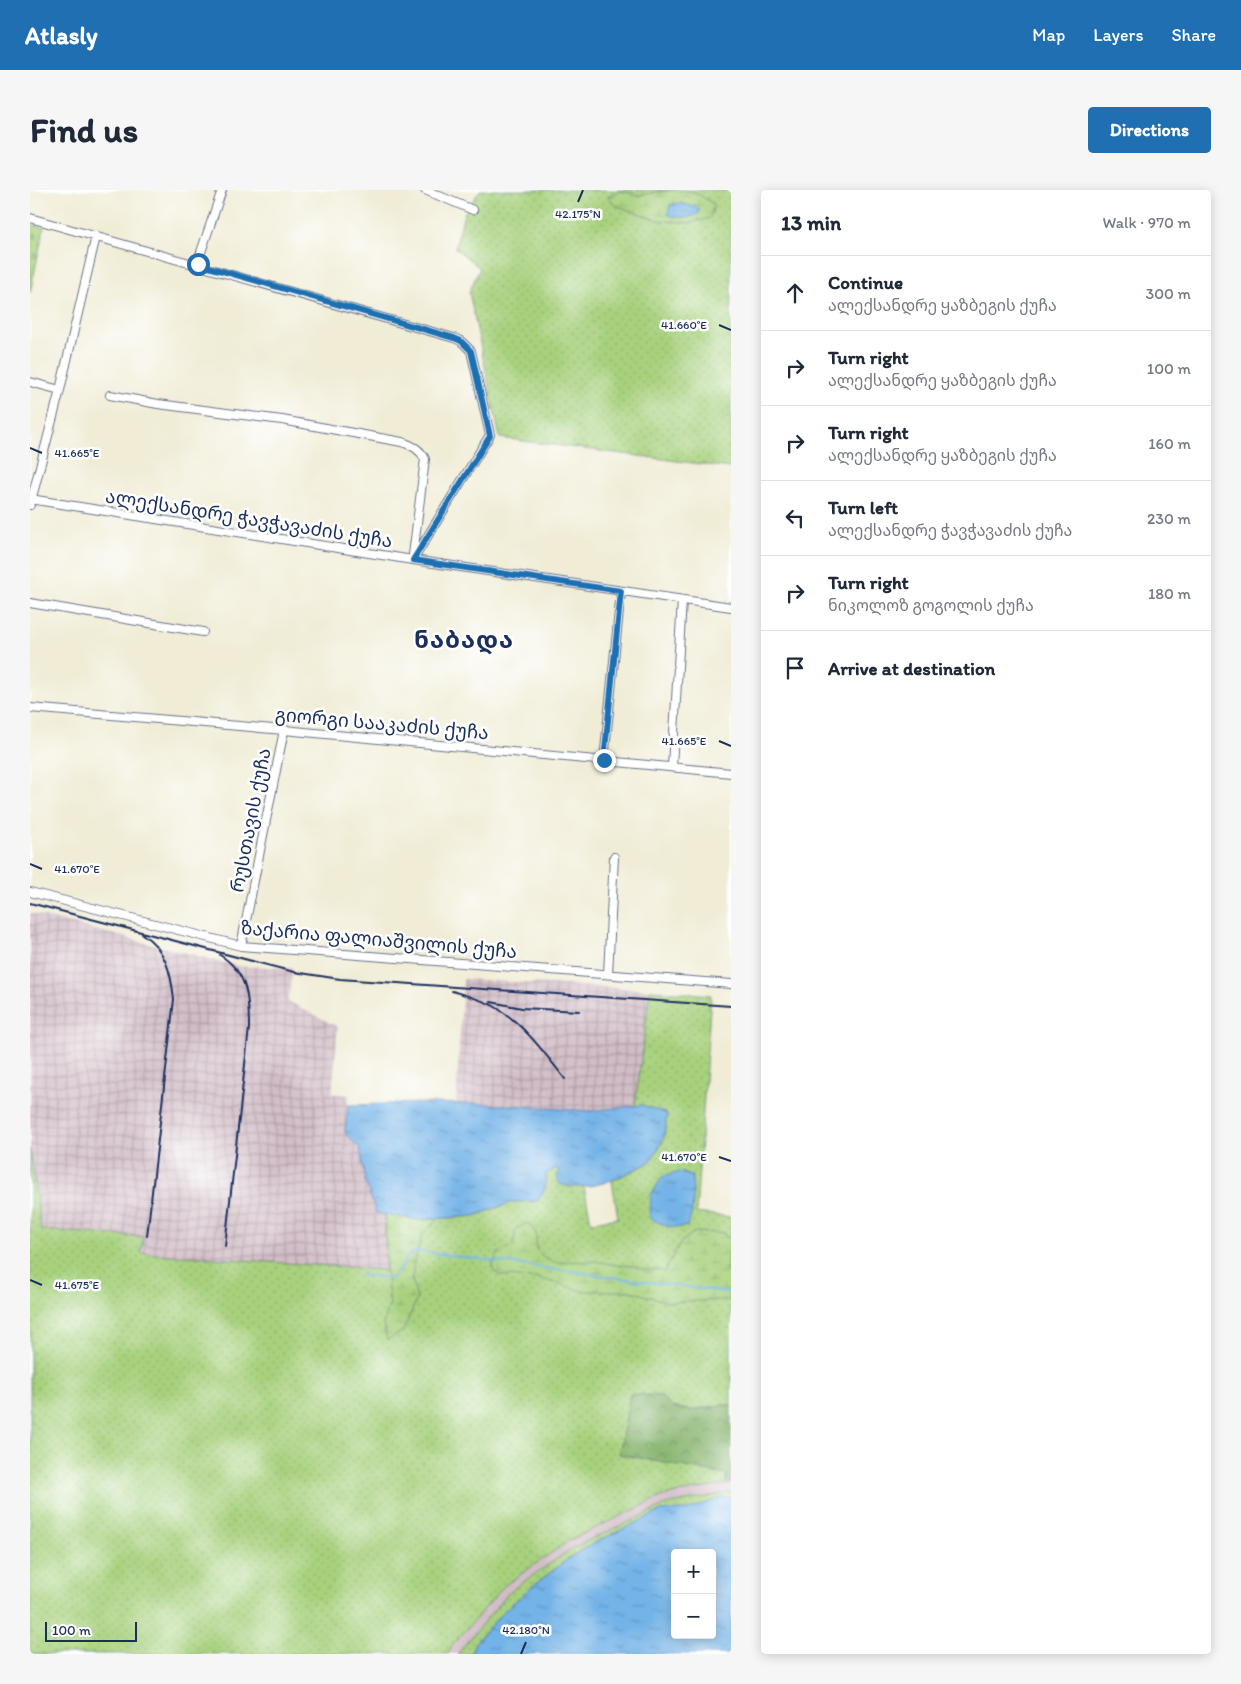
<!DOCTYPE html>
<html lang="en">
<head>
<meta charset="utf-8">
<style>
  body { margin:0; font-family:Itim,"Noto Sans Georgian",sans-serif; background:#f6f6f7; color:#1f2937 }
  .controls { position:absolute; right:15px; bottom:15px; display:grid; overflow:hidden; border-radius:5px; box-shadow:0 2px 12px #0003 }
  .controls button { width:45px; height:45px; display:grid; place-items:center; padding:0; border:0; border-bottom:1px solid #e0e1e3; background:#fff; color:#1f2937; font:25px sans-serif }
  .scale { position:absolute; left:15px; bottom:12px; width:92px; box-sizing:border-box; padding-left:5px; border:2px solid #1b2f5e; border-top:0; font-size:14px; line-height:18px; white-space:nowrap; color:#1b2f5e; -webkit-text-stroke:4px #fff; paint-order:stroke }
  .stop { position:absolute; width:15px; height:15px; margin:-11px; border:4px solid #1f6fb2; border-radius:50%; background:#fff }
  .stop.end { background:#1f6fb2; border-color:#fff; box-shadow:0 1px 5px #0008 }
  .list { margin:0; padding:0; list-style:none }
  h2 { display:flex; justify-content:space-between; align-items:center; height:65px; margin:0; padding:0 20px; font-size:21px }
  h2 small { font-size:16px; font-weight:400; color:#747a83 }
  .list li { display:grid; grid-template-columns:32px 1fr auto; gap:15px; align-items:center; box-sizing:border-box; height:75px; padding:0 20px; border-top:1px solid #e0e1e3 }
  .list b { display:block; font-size:19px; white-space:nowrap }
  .list p { margin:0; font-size:16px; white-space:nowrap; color:#747a83 }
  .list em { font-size:16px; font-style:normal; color:#747a83 }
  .icon { flex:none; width:28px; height:28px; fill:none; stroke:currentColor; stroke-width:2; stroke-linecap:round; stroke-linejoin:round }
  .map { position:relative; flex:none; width:701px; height:1464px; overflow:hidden; border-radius:5px }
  header { display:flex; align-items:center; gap:30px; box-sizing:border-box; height:70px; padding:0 25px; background:#1f6fb2; color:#fff }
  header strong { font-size:24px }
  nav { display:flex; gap:28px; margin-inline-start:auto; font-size:18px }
  .intro { display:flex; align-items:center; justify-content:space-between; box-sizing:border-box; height:120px; padding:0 30px }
  h1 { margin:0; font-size:35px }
  .button { padding:12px 22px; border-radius:5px; background:#1f6fb2; color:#fff; font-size:18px; font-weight:700 }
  main { display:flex; gap:30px; padding:0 30px }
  aside { flex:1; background:#fff; border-radius:5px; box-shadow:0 2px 12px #0003 }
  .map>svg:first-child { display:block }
</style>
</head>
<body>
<header>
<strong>Atlasly</strong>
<nav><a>Map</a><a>Layers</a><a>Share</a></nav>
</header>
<div class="intro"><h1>Find us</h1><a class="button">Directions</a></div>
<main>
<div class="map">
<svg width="701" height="1464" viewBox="0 0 701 1464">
  <defs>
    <pattern id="industrial-grid" width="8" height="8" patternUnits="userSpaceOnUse" patternTransform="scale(1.25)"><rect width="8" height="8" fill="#d2bdc6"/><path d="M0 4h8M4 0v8" fill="none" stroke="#aa9aa4"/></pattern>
    <pattern id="grass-dots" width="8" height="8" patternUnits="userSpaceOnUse" patternTransform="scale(1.25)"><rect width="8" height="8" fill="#a7d17d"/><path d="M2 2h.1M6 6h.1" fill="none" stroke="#8fb46e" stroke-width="1.8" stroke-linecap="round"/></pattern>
    <pattern id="forest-crowns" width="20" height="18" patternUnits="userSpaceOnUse" patternTransform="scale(1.25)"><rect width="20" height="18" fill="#85b36c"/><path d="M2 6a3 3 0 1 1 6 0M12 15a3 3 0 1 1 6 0" fill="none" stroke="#6c925c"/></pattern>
    <pattern id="wetland-marsh" width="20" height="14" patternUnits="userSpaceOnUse" patternTransform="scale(1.25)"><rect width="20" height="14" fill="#a7d17d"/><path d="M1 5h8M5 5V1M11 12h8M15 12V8" fill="none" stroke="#8fb46e"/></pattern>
    <pattern id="cemetery-stones" width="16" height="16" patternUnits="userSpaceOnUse" patternTransform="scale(1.25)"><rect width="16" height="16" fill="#a7d17d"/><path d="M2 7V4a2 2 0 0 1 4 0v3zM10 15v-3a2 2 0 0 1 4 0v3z" fill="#8fb46e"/></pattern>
    <pattern id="water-ripples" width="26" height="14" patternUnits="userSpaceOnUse" patternTransform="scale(1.25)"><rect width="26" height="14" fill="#73b3e7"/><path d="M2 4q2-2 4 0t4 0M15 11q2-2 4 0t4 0" fill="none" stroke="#5e92be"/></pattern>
  </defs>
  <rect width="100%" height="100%" fill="#fff"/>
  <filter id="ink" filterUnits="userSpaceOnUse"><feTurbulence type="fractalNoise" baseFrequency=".02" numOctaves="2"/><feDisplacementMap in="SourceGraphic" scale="10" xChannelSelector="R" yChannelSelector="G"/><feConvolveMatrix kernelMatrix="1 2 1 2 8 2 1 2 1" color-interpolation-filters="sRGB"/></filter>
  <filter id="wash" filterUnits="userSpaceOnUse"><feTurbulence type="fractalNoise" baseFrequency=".0096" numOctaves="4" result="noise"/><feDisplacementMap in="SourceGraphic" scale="20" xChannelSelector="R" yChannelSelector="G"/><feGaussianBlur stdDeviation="1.12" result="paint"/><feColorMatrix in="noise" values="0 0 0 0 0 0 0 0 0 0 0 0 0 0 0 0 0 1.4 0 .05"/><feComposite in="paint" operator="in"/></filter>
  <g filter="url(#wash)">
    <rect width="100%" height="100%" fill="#f0ecd5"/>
    <path fill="url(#industrial-grid)" d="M0,723L207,776L263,778L258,811L308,837L302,904L319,905L315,943L330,959L335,991L346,1023L355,1024L356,1081L111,1063L112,1047L11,1040L0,959Z
      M433,789L620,800L605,916L559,921L460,914L426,913Z"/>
    <path fill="#d2bdc6" d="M701,1293V1302L636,1315L479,1402L427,1464H418L423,1455L474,1396L540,1350L633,1306Z"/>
    <path fill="url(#grass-dots)" stroke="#61806e" d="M450,0H701V278L470,248L439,102L450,78L425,58L434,24Z
      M620,800L681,805L666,1023L701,1027V1215H691L660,1220L642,1217L589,1264L697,1285V1294L633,1306L540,1350L474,1396L423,1455L418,1464H0V959L11,1040L113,1047L111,1063L356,1080L355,1024L388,1030L444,1026L483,1012L507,1011L515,999L516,984L526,978L531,981L540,997L554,996L561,1032L588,1028L582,991L619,973L634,950L637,924L612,915L605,916Z
      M701,1302V1308L692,1307L658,1320L631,1321L568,1351L542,1366L504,1395L474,1421L445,1453L441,1464H427L479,1402L544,1357L636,1315Z"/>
    <path fill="url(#forest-crowns)" stroke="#507165" d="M600,1204L631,1206C634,1209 639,1215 642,1217C658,1225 684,1215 701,1215V1293L697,1294V1285L589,1264Z"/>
    <path fill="url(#wetland-marsh)" stroke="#61806e" d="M643,0C664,0 668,3 684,15L680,28L660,33L627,30L585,15L578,6L590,1L609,5Z
      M355,1024L388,1030L408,1029L393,1044L384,1072L382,1089L387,1109L373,1141L357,1150L353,1134L360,1115L356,1081Z
      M498,1033L506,1043V1059L512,1066L524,1072L565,1071L586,1075L604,1076L614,1080H629L634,1082L651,1052L665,1042L694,1043L701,1052L696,1079L701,1087L699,1110L637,1112L601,1101H552L534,1095L511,1089L468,1085L462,1078L468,1063L483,1057L486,1039Z"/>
    <path fill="url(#cemetery-stones)" stroke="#61806e" d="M0,34L14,38L0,103Z"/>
    <path fill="url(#water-ripples)" stroke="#4771a2" fill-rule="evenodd" d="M650,13L669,18V23C660,30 649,27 638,25L640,15Z
      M392,913L460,914L559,921L612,915L637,924C635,943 633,955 620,971C616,975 609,978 603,980C581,992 555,1002 529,994L527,985L530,981L526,978L516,984L515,999L508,1011L483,1012L444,1026L388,1030L346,1023L335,991L330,959L315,943L318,915Z
      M649,982L662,986C663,1003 665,1021 657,1036C643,1040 633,1035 620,1028L621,1005L632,987Z
      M692,1307L701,1308V1464H441L445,1453L474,1421L504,1395L542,1366L568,1351L631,1321L658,1320ZM645,1363H682V1445H645Z"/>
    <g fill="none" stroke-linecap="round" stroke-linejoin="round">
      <path stroke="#73b3e7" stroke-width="2" d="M330,1085L362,1088L373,1076L376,1067L387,1061L701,1103"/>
    </g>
  </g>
  <g filter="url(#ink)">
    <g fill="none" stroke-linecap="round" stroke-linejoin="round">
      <g stroke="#667188" stroke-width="10">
        <path id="minor" d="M395,0L443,20
          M0,28L424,148L431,151L441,161L460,245L383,370
          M167,74L192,0
          M0,192L30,200
          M80,205L128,214L252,230L372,252C383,256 390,259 395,269L383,365
          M0,309L383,370L701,417
          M0,315L30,200L66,46
          M0,413L173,442
          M0,518L254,540L701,583
          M574,570L591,401
          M642,576L652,410
          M0,702L211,756L701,794
          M211,756L254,540
          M578,784L584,667"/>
      </g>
      <use href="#minor" stroke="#fff" stroke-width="8"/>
      <path stroke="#1b2f5e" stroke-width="2" d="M0,713L264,782L310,789L701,816
        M112,744C136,759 141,783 144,809L117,1046
        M190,765C218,783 219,808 219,838L195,1056
        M422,801C435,805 449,809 462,815C492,832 514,862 535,889
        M461,812L492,818L549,821"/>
    </g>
  </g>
  <g fill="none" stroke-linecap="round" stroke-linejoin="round" filter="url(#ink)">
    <path stroke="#1f6fb2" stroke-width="6" d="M168,74L424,148L431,151L441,161L460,246L383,370L591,401L574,570"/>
  </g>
  <path fill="none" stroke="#1b2f5e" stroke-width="2" d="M548,12L553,0M689,135L701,140M0,258L12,263M689,551L701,556M0,674L12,679M689,967L701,971M0,1090L12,1095M491,1464L496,1452"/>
  <g text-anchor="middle" stroke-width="5" stroke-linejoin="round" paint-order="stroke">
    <g font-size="19" fill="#1b2f5e" stroke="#fff">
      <text transform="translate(219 328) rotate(9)" y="7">ალექსანდრე ჭავჭავაძის ქუჩა</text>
      <text transform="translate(352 533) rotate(5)" y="7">გიორგი სააკაძის ქუჩა</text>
      <text transform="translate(220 630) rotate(-79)" y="7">რუსთავის ქუჩა</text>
      <text transform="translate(349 749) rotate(5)" y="7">ზაქარია ფალიაშვილის ქუჩა</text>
    </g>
    <g font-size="24" font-weight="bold" letter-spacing="1" fill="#1b2f5e" stroke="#fff">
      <text x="434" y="458">ნაბადა</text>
    </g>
  </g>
  <g font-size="12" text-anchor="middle" fill="#1b2f5e" stroke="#fff" stroke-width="5" stroke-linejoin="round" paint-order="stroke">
    <text x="548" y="28">42.175°N</text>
    <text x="654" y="139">41.660°E</text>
    <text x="47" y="267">41.665°E</text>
    <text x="654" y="555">41.665°E</text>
    <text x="47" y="683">41.670°E</text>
    <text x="654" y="971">41.670°E</text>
    <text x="47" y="1099">41.675°E</text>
    <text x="496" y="1444">42.180°N</text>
  </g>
</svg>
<div class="controls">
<button>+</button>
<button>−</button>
</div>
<div class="scale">100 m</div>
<div class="stop" style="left:168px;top:74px"></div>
<div class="stop end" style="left:574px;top:570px"></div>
</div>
<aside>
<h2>13 min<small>Walk · 970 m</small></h2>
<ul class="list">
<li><svg class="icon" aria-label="ahead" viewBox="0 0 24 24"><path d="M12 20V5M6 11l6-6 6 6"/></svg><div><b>Continue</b><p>ალექსანდრე ყაზბეგის ქუჩა</p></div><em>300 m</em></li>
<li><svg class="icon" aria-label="right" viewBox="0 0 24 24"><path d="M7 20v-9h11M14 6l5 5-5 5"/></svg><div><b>Turn right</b><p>ალექსანდრე ყაზბეგის ქუჩა</p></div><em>100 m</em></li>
<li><svg class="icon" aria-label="right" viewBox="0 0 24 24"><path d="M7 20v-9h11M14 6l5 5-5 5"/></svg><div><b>Turn right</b><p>ალექსანდრე ყაზბეგის ქუჩა</p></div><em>160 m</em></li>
<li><svg class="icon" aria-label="left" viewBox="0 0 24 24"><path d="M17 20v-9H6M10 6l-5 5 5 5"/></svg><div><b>Turn left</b><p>ალექსანდრე ჭავჭავაძის ქუჩა</p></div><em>230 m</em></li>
<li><svg class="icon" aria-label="right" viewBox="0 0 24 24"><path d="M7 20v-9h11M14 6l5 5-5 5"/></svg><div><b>Turn right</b><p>ნიკოლოზ გოგოლის ქუჩა</p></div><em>180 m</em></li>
<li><svg class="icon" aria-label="arrive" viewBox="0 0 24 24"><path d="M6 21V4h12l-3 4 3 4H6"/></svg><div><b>Arrive at destination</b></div></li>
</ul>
</aside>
</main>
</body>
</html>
